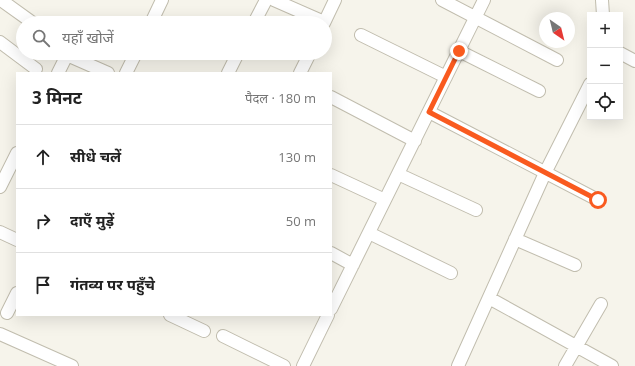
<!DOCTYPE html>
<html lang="hi">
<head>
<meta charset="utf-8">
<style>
  body { margin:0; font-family:"Open Sans","Noto Sans Devanagari",sans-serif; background:#f6f6f6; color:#222 }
  .controls { position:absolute; right:12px; top:12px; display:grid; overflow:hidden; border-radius:0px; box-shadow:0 4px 16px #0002 }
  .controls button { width:36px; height:36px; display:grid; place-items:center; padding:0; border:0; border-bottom:1px solid #e0e0e0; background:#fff; color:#222; font:20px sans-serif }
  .compass { position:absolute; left:539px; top:12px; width:36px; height:36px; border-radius:50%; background:#fff; box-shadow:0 4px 16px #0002; rotate:145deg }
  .stop { position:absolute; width:12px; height:12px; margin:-9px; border:3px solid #f95a1f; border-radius:50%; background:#fff }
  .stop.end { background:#f95a1f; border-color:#fff; box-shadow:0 1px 4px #0008 }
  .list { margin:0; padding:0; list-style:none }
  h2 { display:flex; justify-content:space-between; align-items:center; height:52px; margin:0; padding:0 16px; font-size:17px }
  h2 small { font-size:13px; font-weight:400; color:#767676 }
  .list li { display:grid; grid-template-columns:26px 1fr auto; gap:12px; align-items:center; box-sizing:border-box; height:64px; padding:0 16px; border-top:1px solid #e0e0e0 }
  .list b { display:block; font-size:15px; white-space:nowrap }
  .list em { font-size:13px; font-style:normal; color:#767676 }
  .icon { flex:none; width:22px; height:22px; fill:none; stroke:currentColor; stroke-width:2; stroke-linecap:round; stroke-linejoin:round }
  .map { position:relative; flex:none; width:635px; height:366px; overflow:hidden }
  .search { position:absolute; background:#fff; box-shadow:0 4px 16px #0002; left:16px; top:16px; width:316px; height:44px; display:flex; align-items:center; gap:10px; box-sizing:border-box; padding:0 14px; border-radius:22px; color:#767676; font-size:15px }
  .panel { position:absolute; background:#fff; box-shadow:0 4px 16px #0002; left:16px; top:72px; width:316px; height:244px; border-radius:0px }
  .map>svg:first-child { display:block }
</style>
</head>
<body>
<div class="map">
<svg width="635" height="366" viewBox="0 0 635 366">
  <rect width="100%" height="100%" fill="#f6f4eb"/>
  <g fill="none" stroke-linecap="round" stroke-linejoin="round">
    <g stroke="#c1bdae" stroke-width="14">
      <path id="street" d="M1,0L33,23
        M274,0L324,22
        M442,0L557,60
        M602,0L603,15
        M151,23L162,0
        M254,23L266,0
        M324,23L335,0
        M361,35L446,77
        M0,42L36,69
        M459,51L539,91
        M620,53L635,61
        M58,73L67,55L108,73
        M126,73L136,53
        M228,73L238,53
        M300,73L310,53
        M331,97L415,141
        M429,112L598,200
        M398,174L476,210
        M331,175L385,200
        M0,187L17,153
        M0,232L17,240
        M369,233L451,273
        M515,239L575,265
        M331,253L353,265
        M489,298L612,366
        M331,309L484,0
        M7,313L17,293
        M170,315L204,331
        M0,334L72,366
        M223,336L284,366
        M303,366L328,315
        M458,366L545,173L590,84
        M565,366L601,304"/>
    </g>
    <use href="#street" stroke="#fff" stroke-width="12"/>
  </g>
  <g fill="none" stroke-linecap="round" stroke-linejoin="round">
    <path stroke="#f95a1f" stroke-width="5" d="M459,51L429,112L598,200"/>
  </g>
</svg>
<div class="controls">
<button>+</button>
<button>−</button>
<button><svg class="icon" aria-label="locate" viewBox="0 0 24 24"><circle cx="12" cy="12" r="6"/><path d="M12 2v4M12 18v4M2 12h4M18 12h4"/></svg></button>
</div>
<svg class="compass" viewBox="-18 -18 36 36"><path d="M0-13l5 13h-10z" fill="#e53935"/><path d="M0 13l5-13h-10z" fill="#767676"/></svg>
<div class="stop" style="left:598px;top:200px"></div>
<div class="stop end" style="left:459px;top:51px"></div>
<div class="search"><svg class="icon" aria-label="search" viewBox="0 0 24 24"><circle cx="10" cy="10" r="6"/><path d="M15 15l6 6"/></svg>यहाँ खोजें</div>
<section class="panel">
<h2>3 मिनट<small>पैदल · 180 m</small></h2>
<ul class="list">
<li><svg class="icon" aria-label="ahead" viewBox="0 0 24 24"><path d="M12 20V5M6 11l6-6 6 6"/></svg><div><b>सीधे चलें</b></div><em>130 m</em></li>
<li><svg class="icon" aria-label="right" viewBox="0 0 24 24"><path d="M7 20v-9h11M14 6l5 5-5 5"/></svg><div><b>दाएँ मुड़ें</b></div><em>50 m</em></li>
<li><svg class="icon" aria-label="arrive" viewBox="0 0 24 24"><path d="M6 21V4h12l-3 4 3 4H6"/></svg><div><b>गंतव्य पर पहुँचे</b></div></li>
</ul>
</section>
</div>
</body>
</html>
